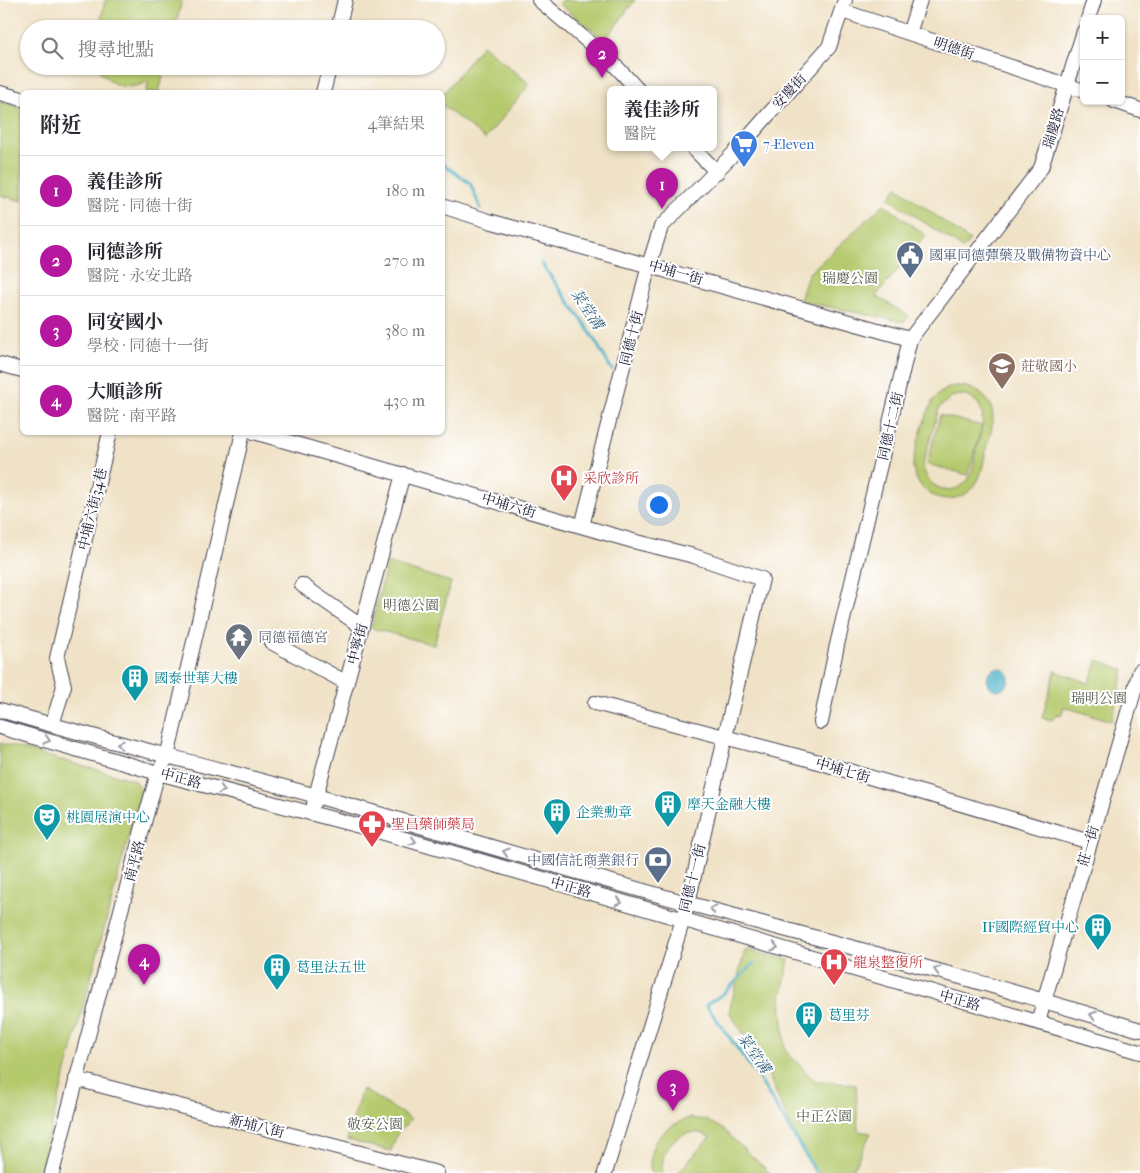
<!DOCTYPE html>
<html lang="zh-TW">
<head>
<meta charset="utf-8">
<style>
  body { margin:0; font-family:"IM FELL French Canon","Noto Serif TC",serif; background:#f2f2f3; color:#2b2b33 }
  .controls { position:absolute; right:15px; top:15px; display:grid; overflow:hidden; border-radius:8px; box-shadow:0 1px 4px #0004 }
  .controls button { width:45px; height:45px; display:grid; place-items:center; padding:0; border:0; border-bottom:1px solid #e1e1e2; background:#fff; color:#2b2b33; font:25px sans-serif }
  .you { position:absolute; left:658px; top:504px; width:18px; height:18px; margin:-12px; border:4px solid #fff; border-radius:50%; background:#1a73e8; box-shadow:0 0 0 8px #1a73e833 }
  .badge { display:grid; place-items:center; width:32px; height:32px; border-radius:50%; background:#b5179e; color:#fff; font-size:16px; font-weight:700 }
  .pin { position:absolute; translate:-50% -41px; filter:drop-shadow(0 1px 2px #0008) }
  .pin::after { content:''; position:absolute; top:26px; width:18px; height:15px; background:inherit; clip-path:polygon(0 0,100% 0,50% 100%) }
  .popup { position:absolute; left:607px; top:86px; width:110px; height:65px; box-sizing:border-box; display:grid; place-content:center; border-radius:8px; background:#fff; filter:drop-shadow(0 1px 4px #0005); font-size:16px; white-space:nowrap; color:#7c7c81 }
  .popup b { font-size:19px; color:#2b2b33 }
  .popup::after { content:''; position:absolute; left:50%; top:100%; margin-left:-10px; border:10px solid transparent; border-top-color:#fff }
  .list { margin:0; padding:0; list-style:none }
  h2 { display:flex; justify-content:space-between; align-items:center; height:65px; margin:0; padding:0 20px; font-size:21px }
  h2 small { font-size:16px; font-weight:400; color:#7c7c81 }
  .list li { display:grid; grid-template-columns:32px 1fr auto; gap:15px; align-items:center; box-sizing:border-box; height:70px; padding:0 20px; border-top:1px solid #e1e1e2 }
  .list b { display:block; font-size:19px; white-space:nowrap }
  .list p { margin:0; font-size:16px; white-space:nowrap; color:#7c7c81 }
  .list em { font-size:16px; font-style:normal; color:#7c7c81 }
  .icon { flex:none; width:28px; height:28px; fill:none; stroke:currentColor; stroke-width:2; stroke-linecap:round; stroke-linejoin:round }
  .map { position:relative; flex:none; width:1140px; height:1173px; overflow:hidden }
  .search { position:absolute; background:#fff; box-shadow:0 1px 4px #0004; left:20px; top:20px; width:425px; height:55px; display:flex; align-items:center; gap:12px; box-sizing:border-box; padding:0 18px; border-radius:28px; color:#7c7c81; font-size:19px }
  .panel { position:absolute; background:#fff; box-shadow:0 1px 4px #0004; left:20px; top:90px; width:425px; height:345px; border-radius:8px }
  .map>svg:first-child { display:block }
</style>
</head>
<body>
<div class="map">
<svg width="1140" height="1173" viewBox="0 0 1140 1173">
  <rect width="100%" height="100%" fill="#fff"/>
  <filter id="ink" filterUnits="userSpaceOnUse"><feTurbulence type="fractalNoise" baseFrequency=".02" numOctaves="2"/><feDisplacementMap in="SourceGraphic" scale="10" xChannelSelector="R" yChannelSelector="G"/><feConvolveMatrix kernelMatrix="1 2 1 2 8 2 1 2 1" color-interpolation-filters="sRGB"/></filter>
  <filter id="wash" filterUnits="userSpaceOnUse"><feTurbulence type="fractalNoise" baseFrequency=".0096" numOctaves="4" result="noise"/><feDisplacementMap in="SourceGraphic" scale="20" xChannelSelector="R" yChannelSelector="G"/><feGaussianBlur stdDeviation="1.12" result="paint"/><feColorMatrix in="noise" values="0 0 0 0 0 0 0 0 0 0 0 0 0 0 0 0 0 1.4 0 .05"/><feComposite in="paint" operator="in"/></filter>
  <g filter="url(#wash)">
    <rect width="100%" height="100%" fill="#f0e2c6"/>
    <path fill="#b5c96d" stroke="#6c7654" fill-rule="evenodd" d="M105,0H182L175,29H99Z
      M561,0H635L605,40L558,3Z
      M482,45L530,84L485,139L442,105L443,94Z
      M97,66H166L159,92H146L149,81C129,92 108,87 97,66Z
      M0,102L22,108V201L0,195Z
      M897,187L970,241L963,249L889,198Z
      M884,204L926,236L876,296L909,316L904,322L800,301L808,274Z
      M954,386C974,385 993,397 993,418C993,428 989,439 986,448C984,459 983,472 977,482C967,500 941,505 925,490C918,484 912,473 913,463C914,452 928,406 935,398C940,392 946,389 954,386ZM961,395C993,400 981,430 976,451C974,460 973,473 967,481C951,499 924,487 923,464L939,408L951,397Z
      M940,415L982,426L968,475L927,464Z
      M387,563L451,582L434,645L371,628Z
      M1098,660L1124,670L1112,721L1064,707L1061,715L1057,714L1052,720L1042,718L1055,671L1089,683Z
      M0,743L134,780L141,790L39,1173H0Z
      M745,950L789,960L781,998L785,1050L814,1080L856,1085L858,1131L871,1133L852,1171L854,1173H816V1171L792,1130L769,1076L749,1059L742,1031L729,1012Z
      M362,1089L411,1119L397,1134L391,1151L347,1140Z
      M689,1118L706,1120L721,1128L770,1173H678L710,1137C685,1123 658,1145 663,1173H651C646,1143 662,1128 689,1118Z"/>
    <path fill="#49b1c8" stroke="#366a82" d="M987 679a11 11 0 1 1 22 0a11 11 0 1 1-22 0Z"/>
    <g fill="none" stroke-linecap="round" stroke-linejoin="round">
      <path stroke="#49b1c8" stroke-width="3" d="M442,164L470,183L481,209
        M541,263L587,327L612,370
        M754,963L723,994L706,1005L758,1077L815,1171"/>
    </g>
  </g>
  <g filter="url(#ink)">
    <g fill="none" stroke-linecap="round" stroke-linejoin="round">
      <g stroke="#413f50" stroke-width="16">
        <path id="minor" d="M539,0L612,62L638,90
          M842,11L1084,91
          M1088,19L1094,0
          M338,29L345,0
          M909,33L920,0
          M323,92L330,66
          M0,93L22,99
          M1114,101L1140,110
          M693,148L717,172
          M442,206L489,221L910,339
          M0,364L22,370
          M254,432L633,541L694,556L762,579L725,737L688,903L605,1173
          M582,526L649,265L661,227L740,147L768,115L829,47L845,0
          M302,585L362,627
          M271,642L347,683
          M595,703L808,759L1090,842
          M0,710C104,741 211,766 316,796C440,831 563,869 687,903C839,944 990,983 1140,1030
          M821,722L837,645L910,339L1041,168L1084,31
          M52,725L64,686L57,658L110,432
          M0,727L158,773L367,828L1140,1052
          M314,803L403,474
          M1038,1022L1140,671
          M76,1079L437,1173
          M52,1173L145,819L158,773L167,757L243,432"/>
      </g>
      <use href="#minor" stroke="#fff" stroke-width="14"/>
    </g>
    <defs><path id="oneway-chevron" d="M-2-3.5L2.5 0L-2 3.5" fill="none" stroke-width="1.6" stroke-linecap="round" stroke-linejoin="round" transform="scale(1.25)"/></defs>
    <g stroke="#9c9ca7">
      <use href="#oneway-chevron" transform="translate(47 740) rotate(16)"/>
      <use href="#oneway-chevron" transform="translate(120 744) rotate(-165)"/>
      <use href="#oneway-chevron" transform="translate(222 790) rotate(15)"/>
      <use href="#oneway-chevron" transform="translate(413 841) rotate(16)"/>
      <use href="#oneway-chevron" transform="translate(506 852) rotate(-164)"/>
      <use href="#oneway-chevron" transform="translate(619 902) rotate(16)"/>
      <use href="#oneway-chevron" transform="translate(713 909) rotate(-165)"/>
      <use href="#oneway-chevron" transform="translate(775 947) rotate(16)"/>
      <use href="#oneway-chevron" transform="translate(937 970) rotate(-164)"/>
      <use href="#oneway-chevron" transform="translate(1093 1015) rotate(-163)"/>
    </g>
  </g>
  <defs>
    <g id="supermarket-pin" transform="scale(1.4375)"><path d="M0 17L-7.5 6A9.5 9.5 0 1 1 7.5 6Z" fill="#3f7fe0" stroke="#fff"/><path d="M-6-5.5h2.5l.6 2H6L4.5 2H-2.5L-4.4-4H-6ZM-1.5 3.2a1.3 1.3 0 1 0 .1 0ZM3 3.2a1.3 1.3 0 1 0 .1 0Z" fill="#fff"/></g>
    <g id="civic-pin" transform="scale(1.4375)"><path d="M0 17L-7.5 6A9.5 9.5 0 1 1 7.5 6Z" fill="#5c6f8a" stroke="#fff"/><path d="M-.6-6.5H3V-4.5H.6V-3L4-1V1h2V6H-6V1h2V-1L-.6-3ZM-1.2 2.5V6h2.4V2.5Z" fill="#fff"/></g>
    <g id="school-pin" transform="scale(1.4375)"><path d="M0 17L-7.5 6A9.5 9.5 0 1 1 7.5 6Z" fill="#8d6e63" stroke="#fff"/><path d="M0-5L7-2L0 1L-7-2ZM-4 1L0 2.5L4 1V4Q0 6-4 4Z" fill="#fff"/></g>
    <g id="hospital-pin" transform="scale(1.4375)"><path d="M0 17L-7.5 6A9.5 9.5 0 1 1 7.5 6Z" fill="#e0444e" stroke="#fff"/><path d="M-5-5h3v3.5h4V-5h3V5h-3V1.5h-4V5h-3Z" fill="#fff"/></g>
    <g id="temple-pin" transform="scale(1.4375)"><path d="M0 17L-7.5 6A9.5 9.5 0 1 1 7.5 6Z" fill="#6b7280" stroke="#fff"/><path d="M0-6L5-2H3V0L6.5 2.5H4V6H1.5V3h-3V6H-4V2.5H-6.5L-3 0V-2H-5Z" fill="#fff"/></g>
    <g id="building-pin" transform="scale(1.4375)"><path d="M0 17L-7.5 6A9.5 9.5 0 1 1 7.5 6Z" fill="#0f9aa8" stroke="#fff"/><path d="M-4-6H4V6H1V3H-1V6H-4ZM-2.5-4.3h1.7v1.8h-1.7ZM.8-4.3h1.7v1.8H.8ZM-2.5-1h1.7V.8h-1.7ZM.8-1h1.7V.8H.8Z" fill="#fff"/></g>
    <g id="theatre-pin" transform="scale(1.4375)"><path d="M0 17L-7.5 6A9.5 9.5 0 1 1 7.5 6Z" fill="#0f9aa8" stroke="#fff"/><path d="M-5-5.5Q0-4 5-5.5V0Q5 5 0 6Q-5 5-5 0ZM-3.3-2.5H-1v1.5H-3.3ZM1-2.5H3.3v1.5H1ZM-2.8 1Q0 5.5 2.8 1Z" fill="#fff"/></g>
    <g id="pharmacy-pin" transform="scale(1.4375)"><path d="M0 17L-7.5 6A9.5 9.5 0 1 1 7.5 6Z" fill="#e0444e" stroke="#fff"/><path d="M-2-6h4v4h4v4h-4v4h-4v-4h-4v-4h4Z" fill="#fff"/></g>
    <g id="bank-pin" transform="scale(1.4375)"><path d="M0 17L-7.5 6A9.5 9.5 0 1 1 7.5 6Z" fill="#5c6f8a" stroke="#fff"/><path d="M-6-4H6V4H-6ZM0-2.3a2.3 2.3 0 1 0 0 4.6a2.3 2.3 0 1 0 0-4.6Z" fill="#fff"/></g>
  </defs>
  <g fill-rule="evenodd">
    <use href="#supermarket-pin" x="744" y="144"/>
    <use href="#civic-pin" x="910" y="255"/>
    <use href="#school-pin" x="1002" y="366"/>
    <use href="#hospital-pin" x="564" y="478"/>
    <use href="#temple-pin" x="239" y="637"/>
    <use href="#building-pin" x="135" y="678"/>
    <use href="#building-pin" x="668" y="804"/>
    <use href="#building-pin" x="557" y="812"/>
    <use href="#theatre-pin" x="47" y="817"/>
    <use href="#pharmacy-pin" x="372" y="824"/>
    <use href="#bank-pin" x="658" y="860"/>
    <use href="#building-pin" x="1098" y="927"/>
    <use href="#hospital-pin" x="834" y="962"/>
    <use href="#building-pin" x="277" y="967"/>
    <use href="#building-pin" x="809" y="1015"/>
  </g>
  <g text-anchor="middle" stroke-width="4" stroke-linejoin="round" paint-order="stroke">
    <g font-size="14" fill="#22223b" stroke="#fff">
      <text transform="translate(954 48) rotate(18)" y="5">明德街</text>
      <text transform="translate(789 91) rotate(-48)" y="5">安慶街</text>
      <text transform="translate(1053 128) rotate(-73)" y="5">瑞慶路</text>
      <text transform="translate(676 272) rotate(16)" y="5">中埔一街</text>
      <text transform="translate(631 338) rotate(-76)" y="5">同德十街</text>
      <text transform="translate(890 426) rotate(-77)" y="5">同德十二街</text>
      <text transform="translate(509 505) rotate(16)" y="5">中埔六街</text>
      <text transform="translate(92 509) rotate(-77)" y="5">中埔六街34巷</text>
      <text transform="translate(357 644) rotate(-75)" y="5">中寧街</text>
      <text transform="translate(843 770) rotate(16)" y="5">中埔七街</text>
      <text transform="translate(181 778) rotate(15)" y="5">中正路</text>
      <text transform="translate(1088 846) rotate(-74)" y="5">莊一街</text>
      <text transform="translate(134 861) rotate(-75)" y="5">南平路</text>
      <text transform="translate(692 878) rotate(-76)" y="5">同德十一街</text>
      <text transform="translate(571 887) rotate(16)" y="5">中正路</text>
      <text transform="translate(960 1000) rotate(16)" y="5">中正路</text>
      <text transform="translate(257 1126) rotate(14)" y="5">新埔八街</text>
    </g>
    <g font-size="14" fill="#366cbe" stroke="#fff" text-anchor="start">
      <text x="763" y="149">7-Eleven</text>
    </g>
    <g font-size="14" fill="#4e5e75" stroke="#fff" text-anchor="start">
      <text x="929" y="260">國軍同德彈藥及戰備物資中心</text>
      <text x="639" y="865" text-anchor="end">中國信託商業銀行</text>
    </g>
    <g font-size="14" fill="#555c4c" stroke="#fff">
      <text x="850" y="283">瑞慶公園</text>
      <text x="411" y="610">明德公園</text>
      <text x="1099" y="703">瑞明公園</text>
      <text x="824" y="1121">中正公園</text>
      <text x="375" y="1129">敬安公園</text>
    </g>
    <g font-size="14" fill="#785e54" stroke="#fff" text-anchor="start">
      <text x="1021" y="371">莊敬國小</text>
    </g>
    <g font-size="14" fill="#be3a42" stroke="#fff" text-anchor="start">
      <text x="583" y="483">采欣診所</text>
      <text x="391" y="829">聖昌藥師藥局</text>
      <text x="853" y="967">龍泉整復所</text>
    </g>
    <g font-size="14" fill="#5b616d" stroke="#fff" text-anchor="start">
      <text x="258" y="642">同德福德宮</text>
    </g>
    <g font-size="14" fill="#0d838f" stroke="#fff" text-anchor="start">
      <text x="154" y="683">國泰世華大樓</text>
      <text x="687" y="809">摩天金融大樓</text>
      <text x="576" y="817">企業勳章</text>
      <text x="66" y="822">桃園展演中心</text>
      <text x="1079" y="932" text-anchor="end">IF國際經貿中心</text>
      <text x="296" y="972">葛里法五世</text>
      <text x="828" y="1020">葛里芬</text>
    </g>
    <g font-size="15" font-style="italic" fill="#34627a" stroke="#fff">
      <text transform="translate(587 309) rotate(56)" y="5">菜堂溝</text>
      <text transform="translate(754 1053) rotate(55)" y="5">菜堂溝</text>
    </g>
  </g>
</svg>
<div class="controls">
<button>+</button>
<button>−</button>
</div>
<div class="you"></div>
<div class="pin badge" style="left:662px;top:209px">1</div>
<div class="popup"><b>義佳診所</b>醫院</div>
<div class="pin badge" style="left:602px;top:78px">2</div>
<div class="pin badge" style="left:673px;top:1111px">3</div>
<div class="pin badge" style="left:144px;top:985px">4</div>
<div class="search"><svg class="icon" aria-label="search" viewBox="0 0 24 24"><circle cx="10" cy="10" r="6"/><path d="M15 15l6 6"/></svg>搜尋地點</div>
<section class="panel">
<h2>附近<small>4筆結果</small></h2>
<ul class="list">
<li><span class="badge">1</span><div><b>義佳診所</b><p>醫院 · 同德十街</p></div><em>180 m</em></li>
<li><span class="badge">2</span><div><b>同德診所</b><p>醫院 · 永安北路</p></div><em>270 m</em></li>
<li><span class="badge">3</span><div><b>同安國小</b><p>學校 · 同德十一街</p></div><em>380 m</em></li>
<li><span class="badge">4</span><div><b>大順診所</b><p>醫院 · 南平路</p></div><em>430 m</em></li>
</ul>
</section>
</div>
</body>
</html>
